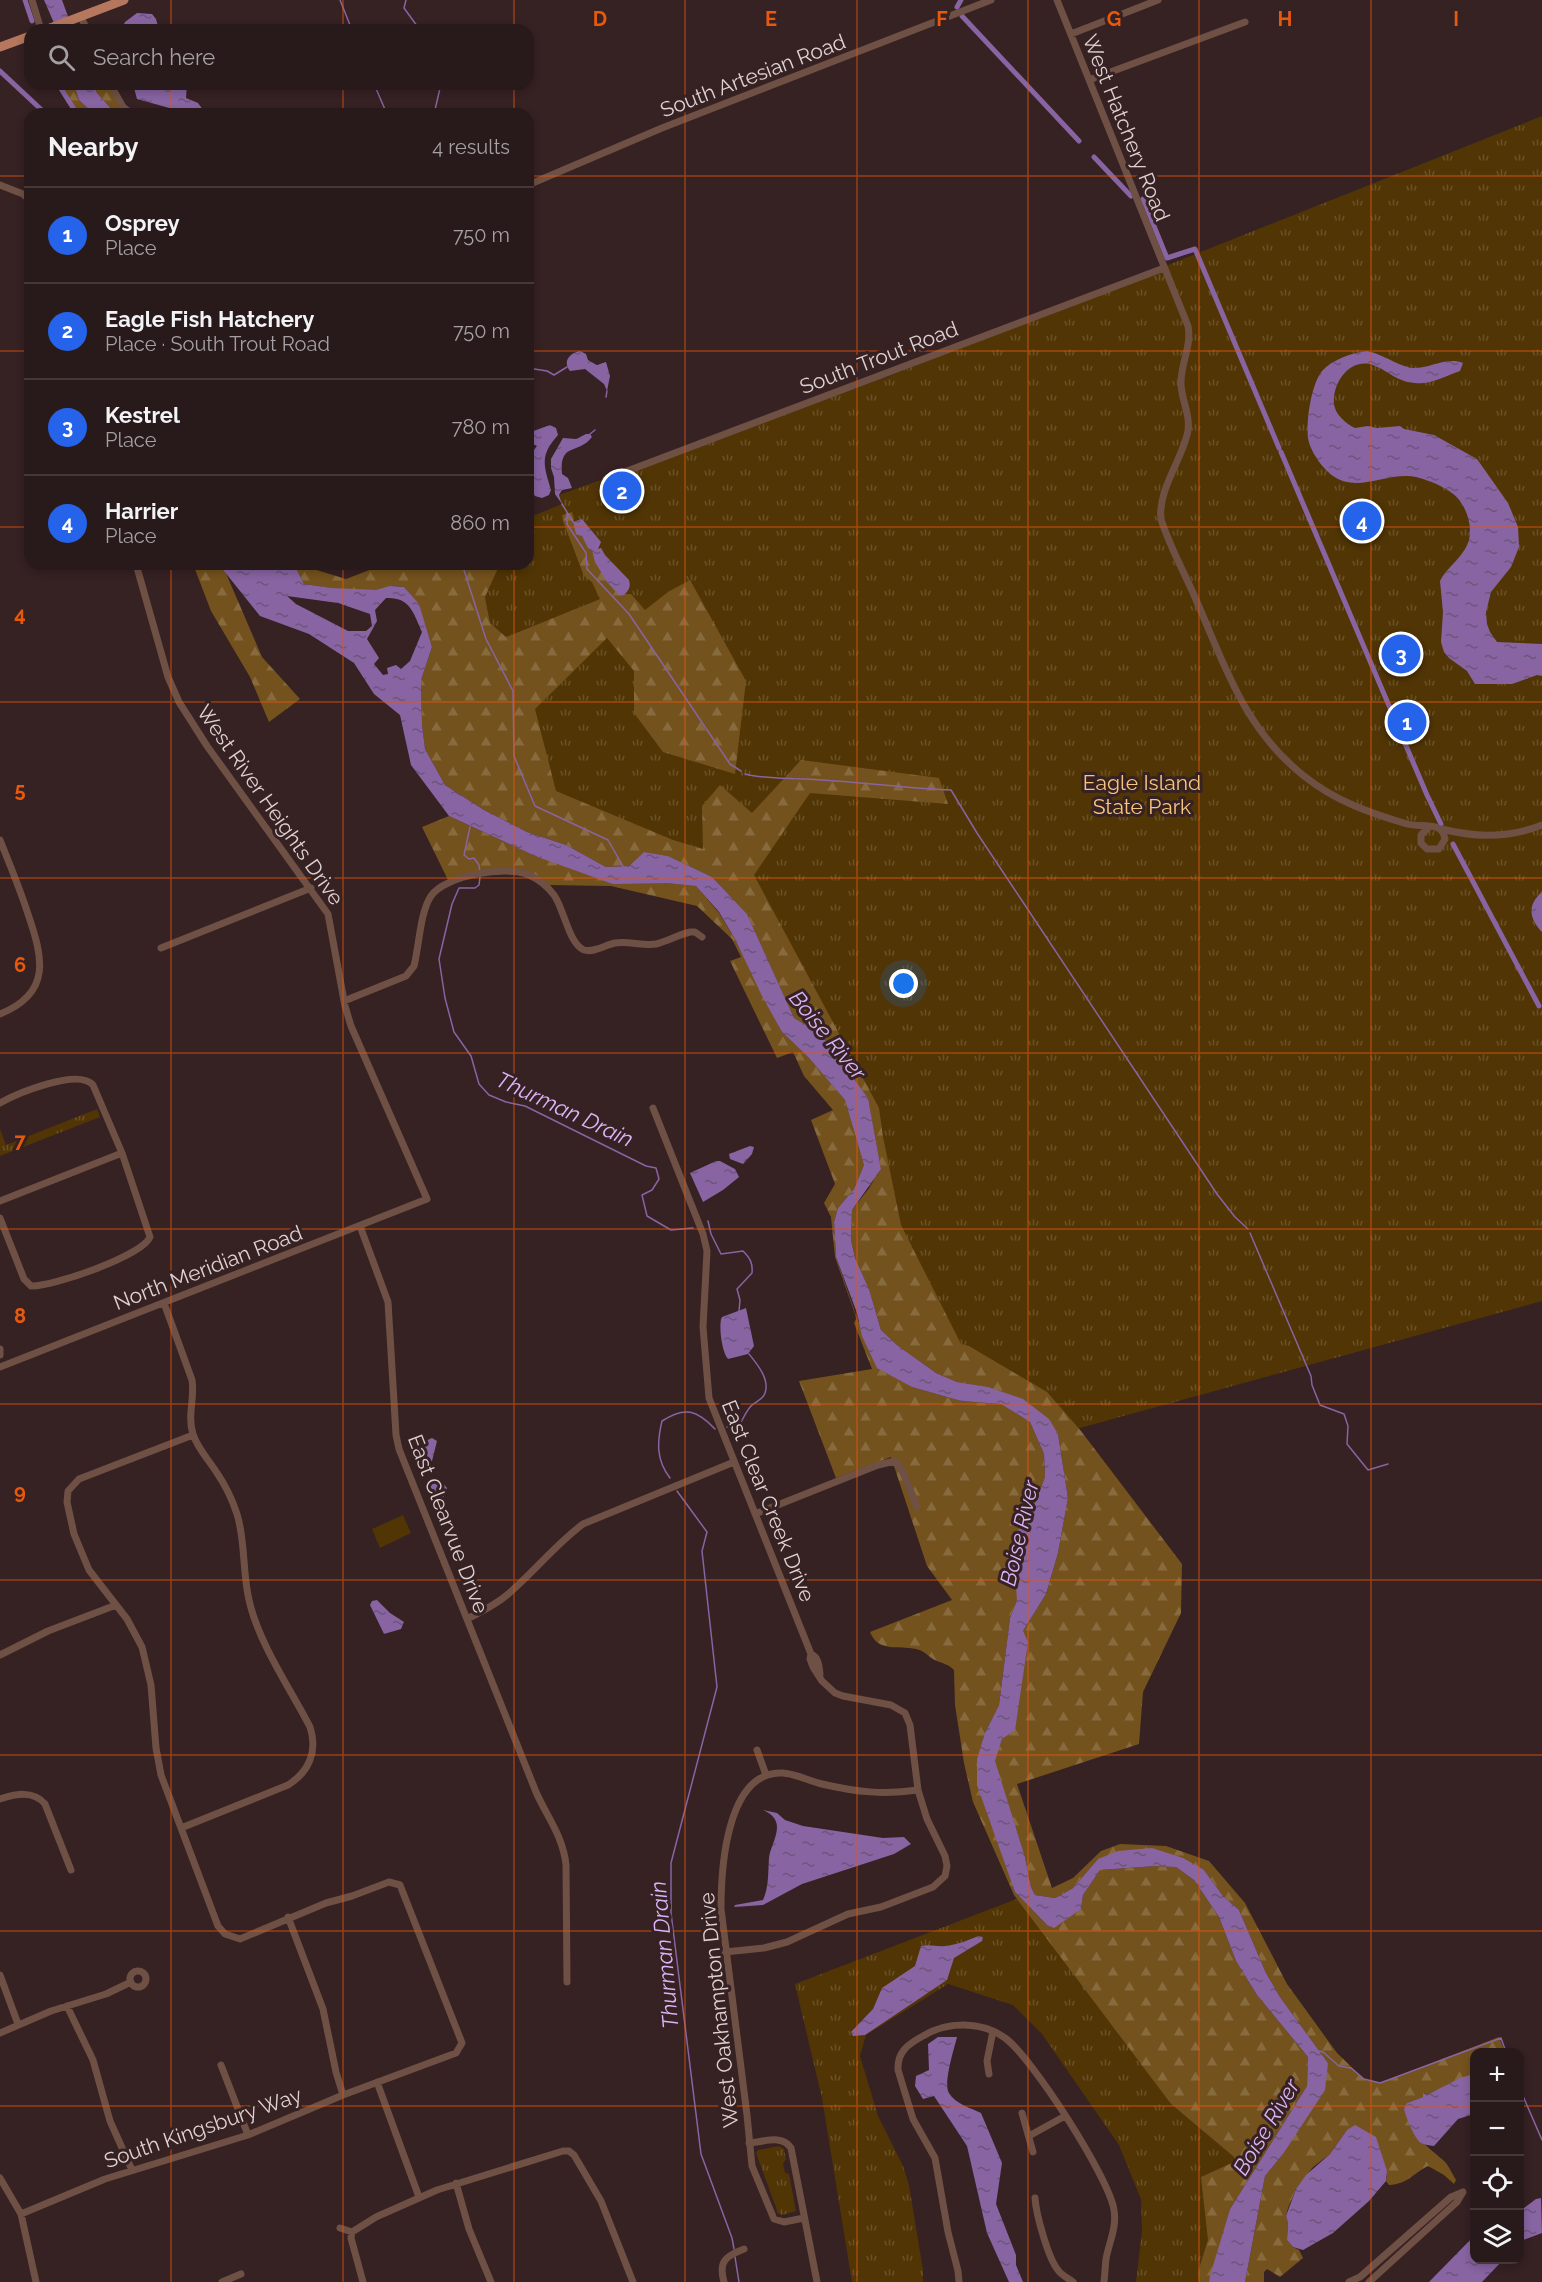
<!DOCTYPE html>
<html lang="en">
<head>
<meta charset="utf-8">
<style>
  body { margin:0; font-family:Raleway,sans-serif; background:#342627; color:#f1f3f6 }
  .controls { position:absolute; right:18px; bottom:18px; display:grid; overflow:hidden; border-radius:12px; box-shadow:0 3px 9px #0003 }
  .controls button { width:54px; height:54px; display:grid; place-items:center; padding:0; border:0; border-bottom:2px solid #443839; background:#28191a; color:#f1f3f6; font:30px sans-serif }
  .you { position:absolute; left:904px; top:984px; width:21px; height:21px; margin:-15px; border:4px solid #fff; border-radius:50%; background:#1a73e8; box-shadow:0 0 0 9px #1a73e833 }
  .badge { display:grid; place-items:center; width:39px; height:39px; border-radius:50%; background:#2563eb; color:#fff; font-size:20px; font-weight:700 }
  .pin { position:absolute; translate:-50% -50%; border:3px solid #fff; box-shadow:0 2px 6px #0006 }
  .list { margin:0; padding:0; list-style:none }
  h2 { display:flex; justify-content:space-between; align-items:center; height:78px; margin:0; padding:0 24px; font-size:26px }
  h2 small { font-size:20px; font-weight:400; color:#a5a0a2 }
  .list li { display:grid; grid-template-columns:39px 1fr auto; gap:18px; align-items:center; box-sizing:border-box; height:96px; padding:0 24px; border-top:2px solid #443839 }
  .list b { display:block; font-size:22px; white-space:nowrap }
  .list p { margin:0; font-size:20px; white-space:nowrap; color:#a5a0a2 }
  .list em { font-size:20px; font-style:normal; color:#a5a0a2 }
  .icon { flex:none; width:33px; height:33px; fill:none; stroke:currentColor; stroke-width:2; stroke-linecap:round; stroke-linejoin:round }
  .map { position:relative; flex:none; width:1542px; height:2282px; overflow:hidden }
  .search { position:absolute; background:#28191a; box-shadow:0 3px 9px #0003; left:24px; top:24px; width:510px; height:66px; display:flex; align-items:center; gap:15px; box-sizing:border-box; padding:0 21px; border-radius:18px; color:#a5a0a2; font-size:22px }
  .panel { position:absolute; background:#28191a; box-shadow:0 3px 9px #0003; left:24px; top:108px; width:510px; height:462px; border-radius:18px }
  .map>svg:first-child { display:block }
</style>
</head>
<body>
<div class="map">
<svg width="1542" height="2282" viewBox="0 0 1542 2282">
  <defs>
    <pattern id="grass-tufts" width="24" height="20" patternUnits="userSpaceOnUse" patternTransform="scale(1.5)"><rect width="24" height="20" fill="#513505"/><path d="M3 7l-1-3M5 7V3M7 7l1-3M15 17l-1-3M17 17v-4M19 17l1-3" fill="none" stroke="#6a5128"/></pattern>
    <pattern id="forest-firs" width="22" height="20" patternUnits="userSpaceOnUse" patternTransform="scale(1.5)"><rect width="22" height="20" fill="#74521d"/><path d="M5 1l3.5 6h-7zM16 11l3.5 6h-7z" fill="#876a3d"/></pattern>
    <pattern id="water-ripples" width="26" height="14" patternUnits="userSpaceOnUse" patternTransform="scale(1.5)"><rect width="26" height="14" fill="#8864a2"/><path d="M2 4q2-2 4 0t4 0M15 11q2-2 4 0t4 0" fill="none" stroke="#6c557a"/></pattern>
  </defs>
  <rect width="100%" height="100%" fill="#362123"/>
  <path fill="url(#grass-tufts)" d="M1542,116V1301L1058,1434L957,1382L747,914L566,845L504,643L600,599L506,637L490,623L485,597L500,564H528V518L562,504L559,495L892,375Z
    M97,1109L100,1117L0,1156V1129L6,1145Z
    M1019,1898L1171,2104L1234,2157L1230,2209L1209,2282H1136L1142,2231L1141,2199L1119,2145L1042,2034L1013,2005L948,1984L866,2035L860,2056L878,2116L903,2166L909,2185L923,2270V2282H852L822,2098L795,1984Z
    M779,2146L784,2149L786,2159L783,2164L785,2173L789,2174L796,2211L782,2215L778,2213L756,2153L758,2150Z"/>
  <path fill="url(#forest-firs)" d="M58,84H74L79,100L94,114H77Z
    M93,84H110L132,114H116L97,93Z
    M572,512L574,519L573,524L592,550L619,594H631L645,610L668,592L690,580L746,681L735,774L663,752L634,713V671L607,638L535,709L556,791L673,840L703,849L702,806L720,785L752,813L801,760L939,778L948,804L810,793L754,875L879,1108L883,1137L901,1225L961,1344L969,1346L1047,1392L1081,1431L1182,1564L1181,1613L1143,1692L1139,1744L1017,1784L1052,1888L1073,1878L1101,1851L1120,1844L1166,1846L1209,1861L1245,1903L1287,1984L1337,2053L1364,2079L1380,2083L1499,2037L1505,2052H1474V2074L1427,2095L1424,2093L1423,2097L1407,2103C1408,2133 1422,2142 1443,2160C1449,2165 1452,2174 1456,2180L1454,2184L1444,2175L1428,2166C1412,2174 1408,2184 1389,2185L1386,2181L1387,2176L1377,2141L1347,2130L1330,2154L1313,2167L1296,2189L1288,2208L1286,2216L1288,2223L1287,2240L1293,2247L1299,2250L1303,2258L1280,2277L1267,2269L1264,2272V2282H1245L1265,2176L1283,2154L1328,2063L1280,1997L1266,1973L1239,1910L1223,1896L1204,1870L1098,1859L1073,1888L1061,1895L1055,1898L1035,1895L1031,1887L1025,1857L994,1761L1002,1739L1023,1631L1046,1594L1058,1553L1068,1498L1058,1434L988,1387L957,1382L936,1373L897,1345L881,1330L869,1289L855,1258L851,1240L852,1210L870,1187L881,1169L868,1098L827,1042L814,1030L794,1018L747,914L712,877L668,856L644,852L629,866L606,867L566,845L527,832L484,810L445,785L425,749L422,724L421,680L432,647L418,604L404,587C389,585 389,589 376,590C353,593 327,587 304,584L297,570L274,564H297L346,579L385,564H500L485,597L490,623L506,637L600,599L592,582L584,576L563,521L562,515Z
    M193,564H222L262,657L300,699L269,722L250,677L211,611Z
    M449,816L535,856L666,883L696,886L719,913L735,939L782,1032L809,1058L845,1100L864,1165L854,1189L838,1208L834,1222L836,1257L858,1321L912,1387L961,1401L1001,1404L1030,1422L1044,1454L1045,1477L1029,1518L1018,1530L1017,1600L1010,1618L999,1705L985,1733L1003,1854L1015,1892L1047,1925L1081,1909L1083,1895L1100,1870L1156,1866L1176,1867L1194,1880L1219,1917L1236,1961L1257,1995L1308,2057L1307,2086L1230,2209L1209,2282H1199L1198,2272L1208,2240L1201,2177L1234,2162V2157L1171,2104L1014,1895L973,1802L964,1763L955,1705L954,1670C948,1664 944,1664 937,1661C929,1658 926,1651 916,1649C899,1645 878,1653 870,1632L952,1600L927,1566L891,1457L836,1478L799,1381L872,1369L854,1323L856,1319L855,1314L835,1257L831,1217L824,1203L835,1184L811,1120L833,1110L804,1076L793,1052L777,1058L730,961L741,957L732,939L697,906L611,886L548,885L536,875L482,873L449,882L422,827Z"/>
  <path fill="#513505" d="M403,1515L411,1533L380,1548L372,1529Z"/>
  <path fill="url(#water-ripples)" fill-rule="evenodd" d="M44,0H62L73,30H57Z
    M137,13L152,14L156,19L159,30H121L125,22Z
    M74,84H93L97,93L116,114H94L79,100Z
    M133,84H187L186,98L198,103L206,114H191L137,99Z
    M580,351L586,354L588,360L597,365L606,362L610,376L607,391L604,384L585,369L570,371C562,361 570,353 580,351Z
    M1367,351C1382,354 1401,367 1412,368C1429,369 1447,356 1463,363L1460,371C1446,376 1430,385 1415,383C1397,382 1389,371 1373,365C1349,357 1332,384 1334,404C1335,414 1346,424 1355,428L1368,426L1377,428L1400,426L1404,429L1434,435L1477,459L1508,503L1518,527L1519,547L1511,567L1491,592L1486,612L1487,624L1490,632L1497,642L1542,644V676L1537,675L1512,684H1475L1467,671L1449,658L1444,652L1441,642L1443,612L1440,581C1447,567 1464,557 1469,540C1472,527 1468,512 1460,501C1453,492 1445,488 1434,483C1426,480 1417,476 1408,476C1382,475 1356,492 1333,476C1322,468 1310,451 1308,438C1306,421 1311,385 1322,371C1333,359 1352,353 1367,351Z
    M550,425L556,428L558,435C539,456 544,466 551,490L549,495L542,498L535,496C527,483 526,458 537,446L528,442V433Z
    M586,434H590L592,437C578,455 559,442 562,474L568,478L572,488L562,490L559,495L562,504L555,494L554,477L551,468V459L563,438L576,439Z
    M582,519L601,542L598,549L601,548L605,555L629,580C631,587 629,590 624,595H619L607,582L595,562L592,550L588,548L582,536L576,534L573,522Z
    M222,564H274L297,570L304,584L332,588L376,590L390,586L404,587L419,604L432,647L421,680L422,724L425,749L445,785L484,810L527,832L566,845L606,867L629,866L644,852L668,856L712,877L747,914L794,1018L814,1030L827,1042L868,1098L881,1169L852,1210L851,1240L855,1258L869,1289L881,1330L897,1345L936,1373L957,1382L988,1387L1023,1399L1049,1419L1058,1434L1068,1498L1058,1553L1046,1594L1023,1631L1028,1642L1015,1730L1002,1739L995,1761L1025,1857L1031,1887L1035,1895L1055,1898L1061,1895L1073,1888L1098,1859L1118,1851L1152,1848L1183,1858L1204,1870L1223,1896L1239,1910L1266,1973L1280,1997L1328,2063L1325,2090L1283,2154L1265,2176L1245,2282H1209L1210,2276L1230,2209L1307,2086L1308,2057L1257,1995L1236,1961L1219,1917L1194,1880L1176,1867L1156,1866L1100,1870L1083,1895L1081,1909L1054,1928L1047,1925L1015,1892L977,1785V1759L985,1733L999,1705L1010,1618L1017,1600L1016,1586L1003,1571L1018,1530L1029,1518L1045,1477L1044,1454L1030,1422L1001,1404L961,1401L912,1387L877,1368L862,1336L857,1313L836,1257L834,1222L838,1208L854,1189L864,1165L845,1100L809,1058L782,1032L762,996L735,939L719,912L696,886L666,883L613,884L535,856L449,816L411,765L400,715L374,694L354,663L309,634L260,616L224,571ZM287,596L338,603L370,614L372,626L366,631H348L296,604ZM386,598C410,597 413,612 422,632L410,661L401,669L396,665L387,668L388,674L383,675L374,664L379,658L367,639L377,621L375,610Z
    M1542,892V932C1529,918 1527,905 1542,892Z
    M750,1146L754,1147L752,1154L743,1164L730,1159L729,1154Z
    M716,1161H720L735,1169L739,1177L723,1190L703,1202L690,1173Z
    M746,1308L754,1346L748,1354L728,1359C722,1353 718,1324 722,1317Z
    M432,1438L437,1441L432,1461L426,1463L420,1459L418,1449L423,1442Z
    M433,1480L442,1482L447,1488L443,1499L433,1503C428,1497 427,1486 433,1480Z
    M377,1600L390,1613L404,1622L401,1629L384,1634L370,1605L372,1601Z
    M763,1810L777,1813L785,1820L803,1826L883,1838L904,1837L911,1844L894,1854L802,1884L763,1905L734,1907L735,1905L763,1900C769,1887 768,1872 769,1858C770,1848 777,1838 777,1827C777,1818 770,1813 763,1810Z
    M979,1936L983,1937L982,1941L954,1958L947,1980L865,2035L853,2036L851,2032L873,2009L882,1988L915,1966L921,1946C930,1944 937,1947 945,1946C957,1945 968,1940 979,1936Z
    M938,2037H957C954,2049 943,2084 949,2093C955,2104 971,2108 981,2113L1002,2163L996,2204L1016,2255V2265L1023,2282H1009L987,2233L967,2146L934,2096L923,2099L915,2086L916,2076L929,2070L928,2044Z
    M1474,2074V2114L1458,2119L1434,2146C1429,2145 1425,2145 1421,2143C1415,2139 1407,2120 1404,2109L1407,2103L1423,2097V2093L1427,2095L1460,2078Z
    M1355,2125L1376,2137L1387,2171L1386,2181L1369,2201L1333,2233L1303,2250L1293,2247L1287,2240L1288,2223L1286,2216L1296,2189L1306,2175L1330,2154L1347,2130Z
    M1541,2198L1542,2233L1523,2240L1520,2243V2211L1536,2199Z
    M1474,2236V2260H1503L1482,2282H1429Z"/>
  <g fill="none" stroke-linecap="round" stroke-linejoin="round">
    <path stroke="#8864a2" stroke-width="1.5" d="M340,0L352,30
      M406,0L404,8L420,30
      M374,84L387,114
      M434,114L441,84
      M528,368L547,371L554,375L567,367
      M606,397L607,391
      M590,434L595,430
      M562,504L573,522
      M567,512V524L586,553L587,569L629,614L730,764L741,771
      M462,564L486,639L513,691L514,756L535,806L608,840L624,868
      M745,774C765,779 784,778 804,779C853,781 902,788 951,790L977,833L1217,1194L1235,1217L1248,1229
      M470,827L464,855L469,859L474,858L479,865L480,872
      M480,877L479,885L475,888H459L452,904L439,959L445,998L454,1032L471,1056L479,1084L489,1095L506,1102L525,1106L646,1166L656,1168L659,1179L652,1190L642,1195L647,1216L671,1230L693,1228
      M708,1221L711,1234L721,1254L743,1251C750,1258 753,1263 752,1273L737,1289L740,1300L739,1311
      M1250,1233L1311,1376L1312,1385L1320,1405L1344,1414L1348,1426L1347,1444L1368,1470L1388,1464
      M727,1427L741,1422C744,1417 747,1410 751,1406C756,1401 763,1400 765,1393C770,1379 757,1364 749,1354
      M670,1478C656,1460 657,1442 662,1421C685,1406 697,1410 715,1429
      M677,1491L707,1532L702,1551L717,1687L671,1863V1913L701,2154L732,2238L734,2249
      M1319,2051L1323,2052L1339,2066L1351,2068L1364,2079L1380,2083L1501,2038L1506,2052
      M1520,2089L1542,2140
      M735,2257L739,2282"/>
    <path stroke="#8864a2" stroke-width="5" d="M25,0L32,21
      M957,7L961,0
      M962,16L1079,141
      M0,71L46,114
      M58,84L77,114
      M1094,157L1131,196
      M1143,199L1167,258L1195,249L1279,448
      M1281,452L1427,795L1441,824
      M1453,844L1539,1006"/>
    <path stroke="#6f5044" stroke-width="7" d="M32,0L41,30
      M1057,0L1188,326C1192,347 1180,364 1181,385C1182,402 1192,418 1187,435C1180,463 1158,490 1161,519C1169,545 1183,570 1194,595C1224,663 1243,728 1304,776C1335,801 1370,813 1407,824C1421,828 1442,820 1445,839L1439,849H1427L1421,843V835L1429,827
      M81,17L87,30
      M1071,34L1158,0
      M1089,80L1245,22
      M110,84L123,107L132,114
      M0,185L23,194L30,200
      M528,185L662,128L991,0
      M606,479L1164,268
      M1442,829C1476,838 1509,838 1542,825
      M0,840C10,865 20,889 28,914C43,958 52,993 0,1014
      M161,948L311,888
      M344,1001L406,976L414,966C419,947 420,912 431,896C445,875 508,865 529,875C538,879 548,887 554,895C564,909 569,944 584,950C594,953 605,945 615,943C629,941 642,946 656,944C668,941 678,935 690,932H695L702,937
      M0,1103C18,1093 78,1068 93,1085L122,1153L150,1237C142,1256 52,1287 31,1286L24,1279L0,1218
      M653,1108L703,1234L707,1251L703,1327L709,1398L811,1654
      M0,1201L122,1153
      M360,1226L388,1302L396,1435L399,1449L536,1792C547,1817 563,1836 566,1865L567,1982
      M164,1303L192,1380C195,1398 187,1416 193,1434C197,1448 209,1460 217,1473C226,1486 232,1499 237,1514C246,1543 242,1575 250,1604C260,1645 291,1690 310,1727C318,1751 309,1772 288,1785L181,1828
      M0,1349V1355
      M0,1367L427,1199L351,1026L345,1006L328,914L207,746L179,702L168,677L136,564
      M755,1514L878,1465L895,1461L902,1470L917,1507
      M467,1619C481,1612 495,1605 507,1595C534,1572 555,1545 583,1524L734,1462
      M0,1655L48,1631L116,1605
      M757,1750L766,1775
      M0,1799C16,1794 33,1790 45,1804L71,1870
      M288,1917L323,2009L336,2072L343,2095
      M725,1952L764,1948L787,1942L848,1914L881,1907L933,1887L945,1876L947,1866L945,1856L927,1819L918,1790L910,1725L905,1713L891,1705L843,1696L835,1693L822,1681L813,1667L810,1659L811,1654C819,1658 819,1666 820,1674
      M130 1979a8 8 0 1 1 16 0a8 8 0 1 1-16 0Z
      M0,1975L18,2024
      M67,2006L93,2060L110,2121L132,2170
      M0,2033L51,2011L106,1994L131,1982
      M221,2065L248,2135
      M989,2074L987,2061L993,2031
      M377,2082L419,2197
      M1022,2113L1033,2152
      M1029,2136L1065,2116
      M749,2143C764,2142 782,2134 791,2148L817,2282
      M0,2178L21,2214L36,2282
      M456,2183L469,2229L491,2282
      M1035,2198C1036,2214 1048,2258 1058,2270C1061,2275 1068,2278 1073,2282
      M21,2214L105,2179L248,2135L343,2095L456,2053L462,2043L400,1885L389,1882L352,1896L326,1903L240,1939L225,1934L218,1926L161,1775L156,1748L151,1685L142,1647L127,1619L89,1570L74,1534L67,1502L68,1491L79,1479L193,1435
      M804,2218L784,2222L774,2219L752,2166L747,2115L721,1909C721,1870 726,1770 783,1773C797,1774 809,1781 822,1784C856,1792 884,1795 918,1790
      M340,2228L352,2232L351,2238L363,2282
      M352,2232L376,2217L437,2190L563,2151H569L574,2155L601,2201L633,2282
      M222,2282L241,2274
      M724,2282C718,2261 726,2256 744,2249
      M959,2282L958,2271L948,2232L935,2158L913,2119L898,2070C897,2052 908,2044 923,2036C947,2021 982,2021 1005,2038C1031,2056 1110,2179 1114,2210C1117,2228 1109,2242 1106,2259C1105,2267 1105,2274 1104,2282
      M1349,2282L1360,2277L1451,2197L1463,2192L1457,2202L1369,2282"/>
    <path stroke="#b5775d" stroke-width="9" d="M45,30L124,0
      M0,47L30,36"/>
  </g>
  <path fill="none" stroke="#e8590c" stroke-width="1.5" stroke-opacity="0.55" d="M171,0V30M343,0V30M514,0V30M685,0V2282M857,0V2282M1028,0V2282M1199,0V2282M1371,0V2282M171,84V114M343,84V114M514,84V114M0,176H30M528,176H1542M0,351H30M528,351H1542M0,527H30M528,527H1542M171,564V2282M343,564V2282M514,564V2282M0,702H1542M0,878H1542M0,1053H1542M0,1229H1542M0,1404H1542M0,1580H1542M0,1755H1542M0,1931H1542M0,2106H1474M1520,2106H1542"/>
  <g text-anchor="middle" stroke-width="6" stroke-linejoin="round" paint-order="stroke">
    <g font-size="21" fill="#dfd0d1" stroke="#362123">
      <text transform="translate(753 76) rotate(-21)" y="7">South Artesian Road</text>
      <text transform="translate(1126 128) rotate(68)" y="7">West Hatchery Road</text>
      <text transform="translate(879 358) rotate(-21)" y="7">South Trout Road</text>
      <text transform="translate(270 805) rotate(55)" y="7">West River Heights Drive</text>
      <text transform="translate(208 1268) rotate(-21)" y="7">North Meridian Road</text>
      <text transform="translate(768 1501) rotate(68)" y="7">East Clear Creek Drive</text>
      <text transform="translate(448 1524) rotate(69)" y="7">East Clearvue Drive</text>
      <text transform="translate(719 2010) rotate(-96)" y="7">West Oakhampton Drive</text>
      <text transform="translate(203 2128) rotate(-19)" y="7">South Kingsbury Way</text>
    </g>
    <g font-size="21" fill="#f7c57d" stroke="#362123">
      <text x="1142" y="790">Eagle Island<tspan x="1142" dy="24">State Park</tspan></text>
    </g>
    <g font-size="22" font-style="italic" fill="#dcb4fa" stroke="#362123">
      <text transform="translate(828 1035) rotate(51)" y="8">Boise River</text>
      <text transform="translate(565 1109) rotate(25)" y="8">Thurman Drain</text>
      <text transform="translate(1019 1533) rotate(-77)" y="8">Boise River</text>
      <text transform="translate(664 1955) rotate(-95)" y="8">Thurman Drain</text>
      <text transform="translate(1266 2127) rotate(-59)" y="8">Boise River</text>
    </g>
  </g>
  <g font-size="20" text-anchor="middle" font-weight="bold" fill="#e8590c" stroke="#362123" stroke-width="6" stroke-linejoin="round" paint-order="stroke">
    <text x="600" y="26">D</text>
    <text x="771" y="26">E</text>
    <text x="942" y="26">F</text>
    <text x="1114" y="26">G</text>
    <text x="1285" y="26">H</text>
    <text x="1456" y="26">I</text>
    <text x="20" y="621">4</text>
    <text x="20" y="797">5</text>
    <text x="20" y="972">6</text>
    <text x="20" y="1148">7</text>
    <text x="20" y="1323">8</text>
    <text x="20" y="1499">9</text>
  </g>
</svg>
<div class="controls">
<button>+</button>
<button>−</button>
<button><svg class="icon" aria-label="locate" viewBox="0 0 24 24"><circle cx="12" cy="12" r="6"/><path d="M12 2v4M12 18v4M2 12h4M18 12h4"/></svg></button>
<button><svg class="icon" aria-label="layers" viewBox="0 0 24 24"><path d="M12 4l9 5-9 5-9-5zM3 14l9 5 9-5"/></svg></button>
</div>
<div class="you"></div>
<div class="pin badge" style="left:1407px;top:722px">1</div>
<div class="pin badge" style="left:622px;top:491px">2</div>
<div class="pin badge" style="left:1401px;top:654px">3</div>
<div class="pin badge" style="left:1362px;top:521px">4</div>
<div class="search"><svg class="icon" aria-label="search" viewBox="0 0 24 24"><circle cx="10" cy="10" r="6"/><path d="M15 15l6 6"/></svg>Search here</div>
<section class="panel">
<h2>Nearby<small>4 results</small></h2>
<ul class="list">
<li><span class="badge">1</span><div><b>Osprey</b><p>Place</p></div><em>750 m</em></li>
<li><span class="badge">2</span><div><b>Eagle Fish Hatchery</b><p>Place · South Trout Road</p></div><em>750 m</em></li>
<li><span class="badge">3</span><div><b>Kestrel</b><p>Place</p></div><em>780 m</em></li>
<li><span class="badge">4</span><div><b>Harrier</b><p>Place</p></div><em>860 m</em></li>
</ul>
</section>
</div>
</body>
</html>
